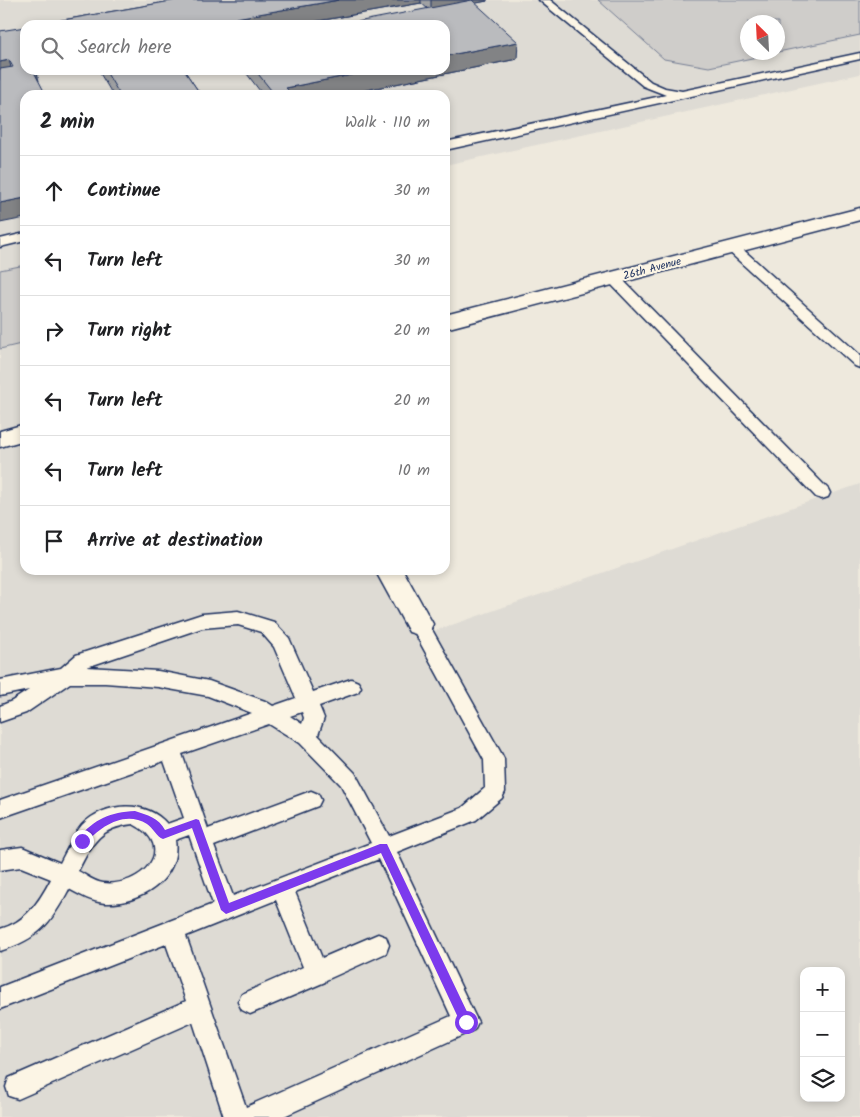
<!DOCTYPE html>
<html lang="en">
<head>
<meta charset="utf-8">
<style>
  body { margin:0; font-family:Kalam,sans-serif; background:#f6f6f6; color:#202124 }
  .controls { position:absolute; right:15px; bottom:15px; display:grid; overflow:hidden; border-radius:10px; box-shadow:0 2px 8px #0003 }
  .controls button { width:45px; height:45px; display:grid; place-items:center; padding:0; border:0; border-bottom:1px solid #e0e0e0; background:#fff; color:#202124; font:25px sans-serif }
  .compass { position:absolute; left:740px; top:15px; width:45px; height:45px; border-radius:50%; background:#fff; box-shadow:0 2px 8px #0003; rotate:336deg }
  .stop { position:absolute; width:15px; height:15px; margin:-11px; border:4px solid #7c3aed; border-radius:50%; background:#fff }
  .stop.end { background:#7c3aed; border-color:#fff; box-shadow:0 1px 5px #0008 }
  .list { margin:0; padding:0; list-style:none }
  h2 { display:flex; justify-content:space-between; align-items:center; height:65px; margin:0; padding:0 20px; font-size:21px }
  h2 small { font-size:16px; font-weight:400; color:#757577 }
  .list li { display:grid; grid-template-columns:32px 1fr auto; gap:15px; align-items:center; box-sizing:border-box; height:70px; padding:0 20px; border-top:1px solid #e0e0e0 }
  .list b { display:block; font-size:19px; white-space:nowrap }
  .list em { font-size:16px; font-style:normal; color:#757577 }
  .icon { flex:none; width:28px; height:28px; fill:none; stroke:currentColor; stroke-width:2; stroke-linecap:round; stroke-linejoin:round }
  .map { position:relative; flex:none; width:860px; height:1117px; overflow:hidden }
  .search { position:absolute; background:#fff; box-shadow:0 2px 8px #0003; left:20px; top:20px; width:430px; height:55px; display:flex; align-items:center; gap:12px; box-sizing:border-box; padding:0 18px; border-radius:15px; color:#757577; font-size:19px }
  .panel { position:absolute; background:#fff; box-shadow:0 2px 8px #0003; left:20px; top:90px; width:430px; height:485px; border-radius:15px }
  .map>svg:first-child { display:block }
</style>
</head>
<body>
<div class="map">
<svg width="860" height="1117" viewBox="0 0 860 1117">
  <rect width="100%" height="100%" fill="#eee9dd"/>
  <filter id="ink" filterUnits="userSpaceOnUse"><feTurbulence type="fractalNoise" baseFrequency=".02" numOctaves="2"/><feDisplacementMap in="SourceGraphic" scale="10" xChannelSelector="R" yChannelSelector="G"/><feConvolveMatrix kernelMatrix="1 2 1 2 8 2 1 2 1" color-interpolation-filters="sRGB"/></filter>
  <g filter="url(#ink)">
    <path fill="#dedbd4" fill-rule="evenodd" d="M0,0H860V74L445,165V95H25V570H379L417,637L860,484V1117H0ZM748,22H778V52H748ZM25,25H445V70H25ZM804,971H841V1098H804Z"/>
    <path fill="#cfcdca" stroke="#757e94" d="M598,0H860V35L778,52V22H748V52L776,53L709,67L664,59Z
      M25,265V343L0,349V270Z"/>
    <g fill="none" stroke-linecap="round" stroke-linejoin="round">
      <g stroke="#1b2f5e" stroke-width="3">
        <path id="service" d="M539,0H550L651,82L665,88L682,91L860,53V59L445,150V142L666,95L643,86Z
          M25,233V241L0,247V239Z
          M732,243L737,244L860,355V368L855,366L727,250L725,247L727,244Z
          M613,274L618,275L828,489L830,493L828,497L822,499L816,497L608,281L606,278L608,275Z
          M238,611L274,622L289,638L313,692L351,679L358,682L361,687L358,692L319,706L324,718L318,735L355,773L389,836L462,808L485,788L484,760L410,624L412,619L419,617L426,619L501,753L504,759L505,792L502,798L476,820L397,852L474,1014L478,1022L474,1030L282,1117H224L193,1022L18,1099L9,1096L6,1087L9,1078L186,1001L166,944L0,1009V987L213,904L189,835L175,840C181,879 140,905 105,903C92,902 80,895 69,889C51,923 39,939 0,951V929C26,922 39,902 51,879L21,867L0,870V850L22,847L60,863C67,850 73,836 82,825C104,802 146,799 167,824L184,818L164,761L0,818V800L252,713L208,696L158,687L105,683H70L26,713L0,722V706L12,701L29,690L0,696V680L61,668L76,655L202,614ZM238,625L261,632L274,647L296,698L273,706L265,701L209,681L158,671L87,667L202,628ZM302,712L304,718L302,724L290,716ZM269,724L300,743L341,785L371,843L233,896L214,846L318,806L321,800L318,794L311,791L208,829L182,754ZM133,824C180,848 140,888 103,883C94,882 86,875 78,871C93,842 99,828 133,824ZM379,859L451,1016L246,1107L186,936L276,900L303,967L242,994L238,1002L242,1010L250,1014L325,982L326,980L386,953L389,945L386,937L378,934L322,958L295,892Z"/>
      </g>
      <g stroke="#1b2f5e" stroke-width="3">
        <path id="minor" d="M375,570H403L433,624L429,632L419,635L409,632Z"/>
      </g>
      <g stroke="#1b2f5e" stroke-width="3">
        <path id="tertiary" d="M860,208V220L445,329V315Z
          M25,424V440L0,447V431Z"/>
      </g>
      <use href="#service" fill="#fcf5e5" fill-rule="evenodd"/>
      <use href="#minor" fill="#fcf5e5" fill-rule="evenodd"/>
      <use href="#tertiary" fill="#fcf5e5" fill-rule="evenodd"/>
    </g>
    <path fill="#a0a1a3" stroke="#1b2f5e" d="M177,0H487V1L475,3L517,59L342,95H263L244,70H445L428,9L421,3L295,25H34Z
      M98,70H184L201,95H113Z"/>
    <path fill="#828385" stroke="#1b2f5e" d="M339,0H421V3L295,25H237L236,18Z
      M431,0H487V1L431,12Z
      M218,21L219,25H199Z
      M518,42L517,59L342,95H287L286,88L376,70H445V56Z
      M9,60L14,78L0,80V62Z
      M32,70H54L37,73L39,81Z
      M25,198V218L0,223V203Z"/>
    <path fill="#babbbe" stroke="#1b2f5e" d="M177,0H339L236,18L251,23L252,25H221L218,21L199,25H34Z
      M472,0L518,42L445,56V25H341Z
      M25,27V70H33L46,95H25V198L0,203V69L13,67L9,60L0,62V31Z
      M105,70H184L201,95H120Z
      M255,70H376L286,88L292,94H296L297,95H275Z"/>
  </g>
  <path fill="#7c3aed" d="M135,811C147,815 159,818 165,830L196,819L199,820L229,903L380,844H387L470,1018L471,1022L470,1026L466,1028L462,1026L381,853L226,914L221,910L192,828L163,839C157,837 153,828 147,824C124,810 100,827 85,844H78V838C95,819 110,812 135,811Z"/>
  <g text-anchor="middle" stroke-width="4" stroke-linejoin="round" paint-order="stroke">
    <g font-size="11" fill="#1b2f5e" stroke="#fcf5e5">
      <text transform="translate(652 268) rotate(-15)" y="4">26th Avenue</text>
    </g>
  </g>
</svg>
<div class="controls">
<button>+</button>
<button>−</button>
<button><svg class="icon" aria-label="layers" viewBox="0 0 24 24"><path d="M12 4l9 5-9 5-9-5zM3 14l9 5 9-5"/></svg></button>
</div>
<svg class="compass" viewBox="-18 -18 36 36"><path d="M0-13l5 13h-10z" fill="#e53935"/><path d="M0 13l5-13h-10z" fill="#757577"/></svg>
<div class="stop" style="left:466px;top:1022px"></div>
<div class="stop end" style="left:82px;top:841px"></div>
<div class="search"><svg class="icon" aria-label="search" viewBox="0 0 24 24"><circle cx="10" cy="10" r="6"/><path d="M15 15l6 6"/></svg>Search here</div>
<section class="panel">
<h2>2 min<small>Walk · 110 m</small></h2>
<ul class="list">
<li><svg class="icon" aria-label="ahead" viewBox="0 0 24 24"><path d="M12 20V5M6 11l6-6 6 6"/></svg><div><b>Continue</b></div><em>30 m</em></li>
<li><svg class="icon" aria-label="left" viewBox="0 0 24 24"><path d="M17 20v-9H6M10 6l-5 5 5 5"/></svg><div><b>Turn left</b></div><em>30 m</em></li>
<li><svg class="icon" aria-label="right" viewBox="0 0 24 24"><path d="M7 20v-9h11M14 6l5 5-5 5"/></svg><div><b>Turn right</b></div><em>20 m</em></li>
<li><svg class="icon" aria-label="left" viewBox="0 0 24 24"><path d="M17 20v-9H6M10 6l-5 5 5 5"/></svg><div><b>Turn left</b></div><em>20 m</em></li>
<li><svg class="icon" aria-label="left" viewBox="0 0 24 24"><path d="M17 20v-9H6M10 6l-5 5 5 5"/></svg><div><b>Turn left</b></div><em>10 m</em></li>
<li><svg class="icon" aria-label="arrive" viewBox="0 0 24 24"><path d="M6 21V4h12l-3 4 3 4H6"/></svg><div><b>Arrive at destination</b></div></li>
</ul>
</section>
</div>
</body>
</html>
